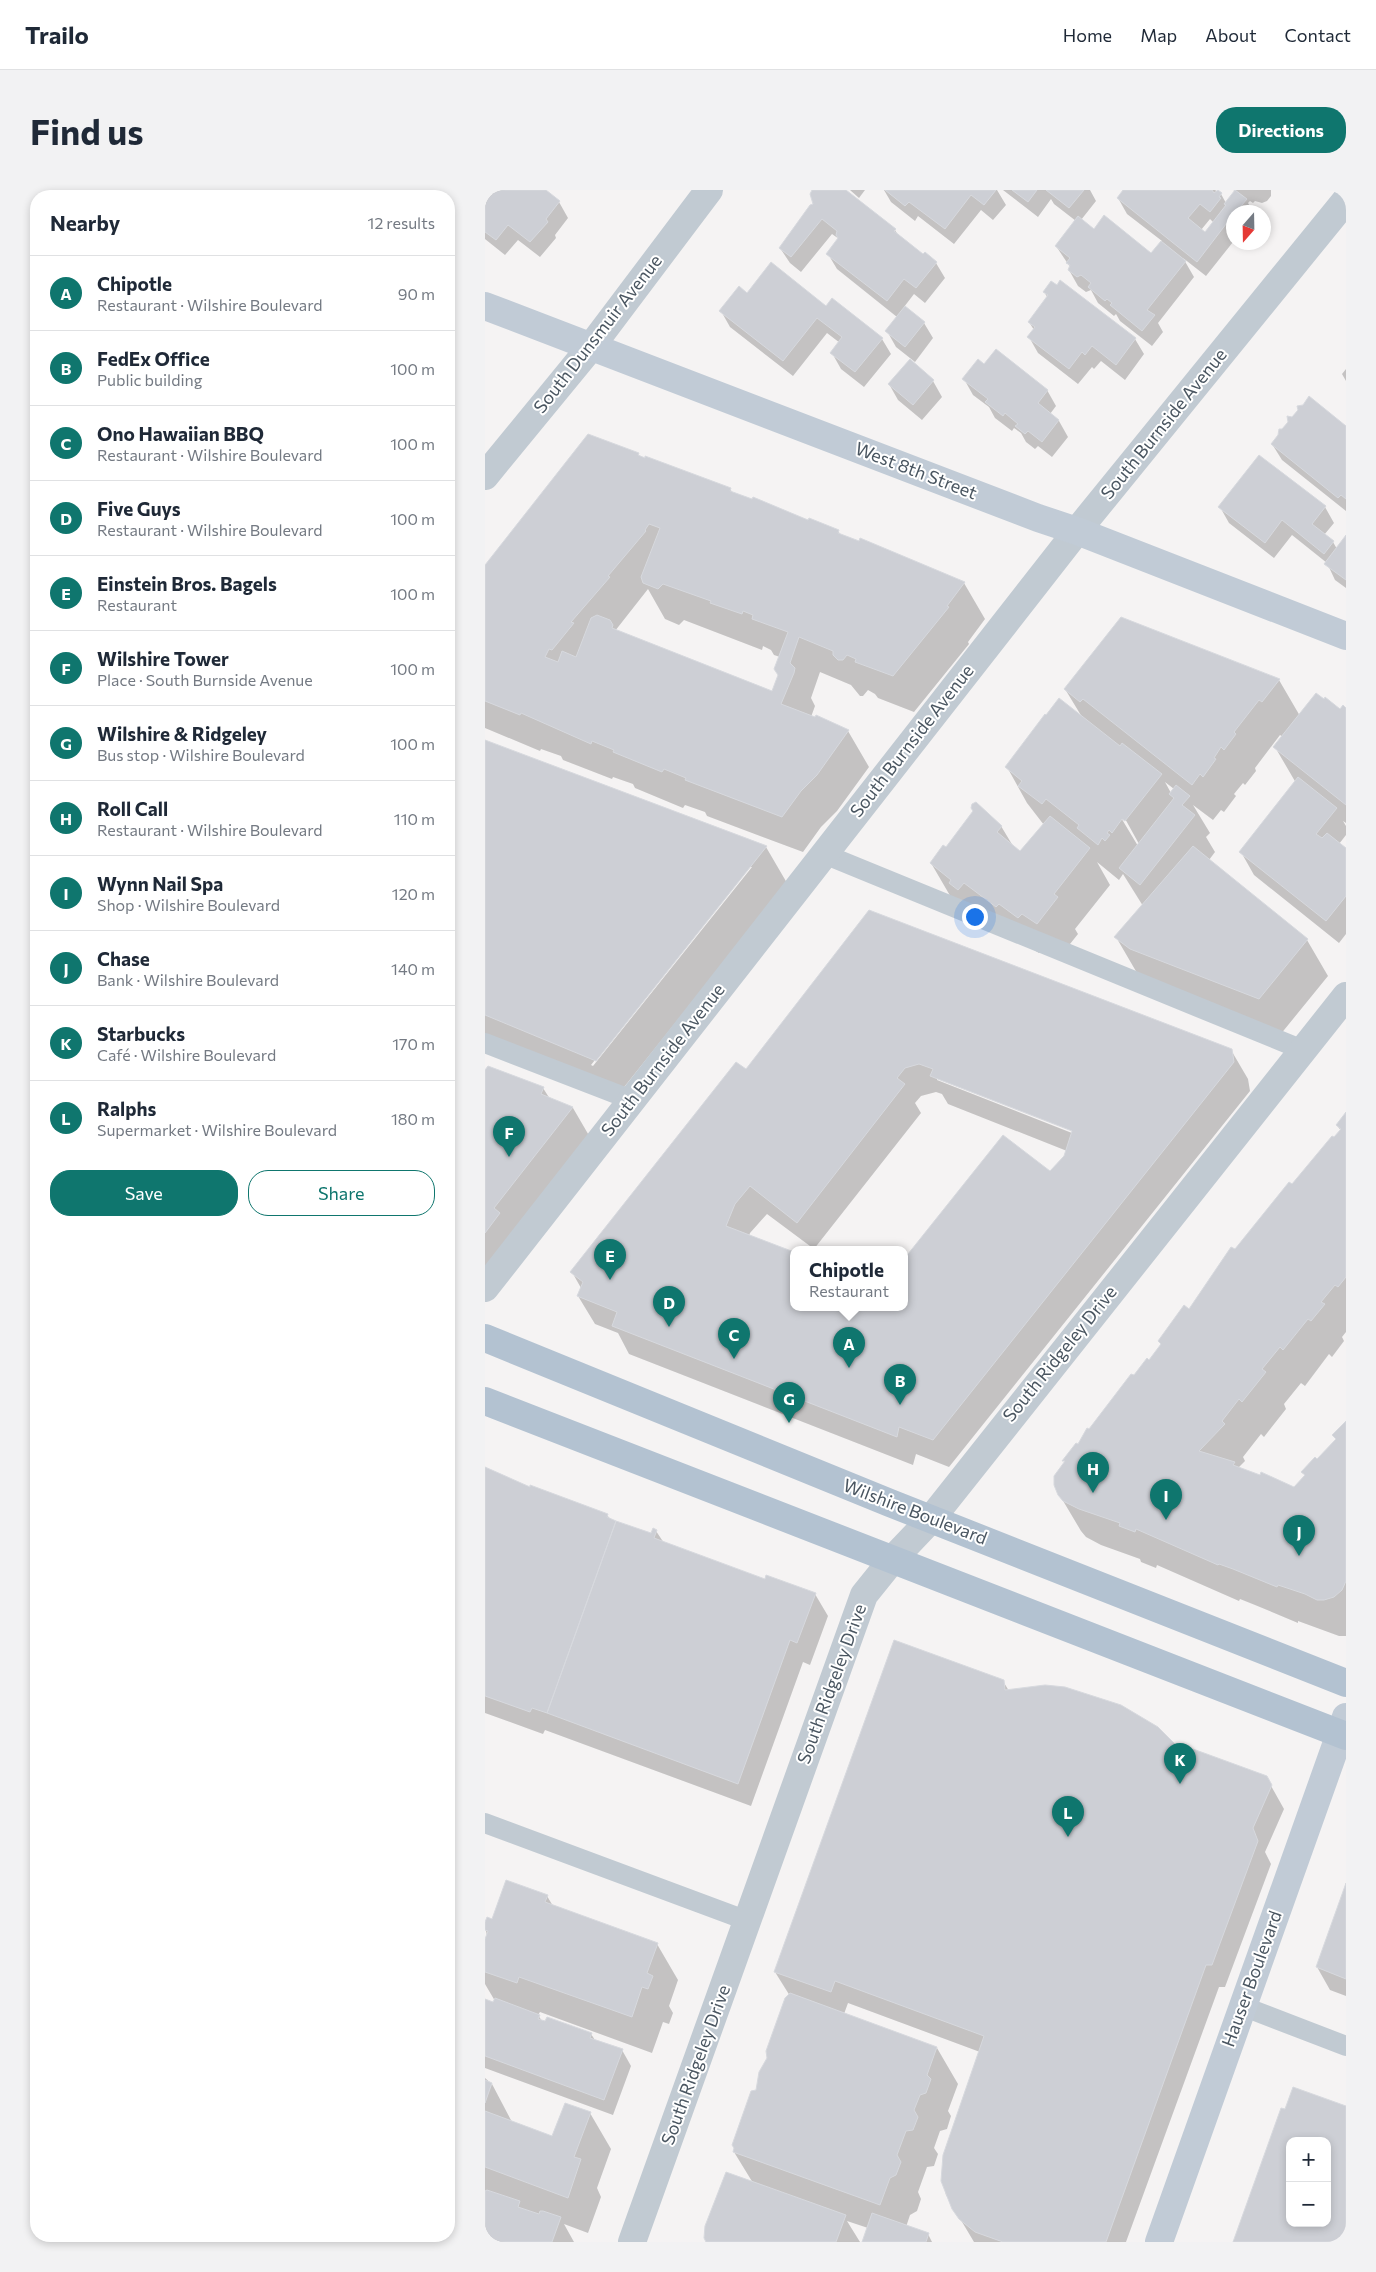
<!DOCTYPE html>
<html lang="en">
<head>
<meta charset="utf-8">
<style>
  body { margin:0; font-family:Commissioner,sans-serif; background:#f2f2f3; color:#1f2937 }
  .controls { position:absolute; right:15px; bottom:15px; display:grid; overflow:hidden; border-radius:10px; box-shadow:0 2px 8px #0003 }
  .controls button { width:45px; height:45px; display:grid; place-items:center; padding:0; border:0; border-bottom:1px solid #e0e1e3; background:#fff; color:#1f2937; font:25px sans-serif }
  .compass { position:absolute; left:741px; top:15px; width:45px; height:45px; border-radius:50%; background:#fff; box-shadow:0 2px 8px #0003; rotate:200deg }
  .you { position:absolute; left:489px; top:726px; width:18px; height:18px; margin:-12px; border:4px solid #fff; border-radius:50%; background:#1a73e8; box-shadow:0 0 0 8px #1a73e833 }
  .badge { display:grid; place-items:center; width:32px; height:32px; border-radius:50%; background:#0f766e; color:#fff; font-size:16px; font-weight:700 }
  .pin { position:absolute; translate:-50% -41px; filter:drop-shadow(0 1px 2px #0008) }
  .pin::after { content:''; position:absolute; top:26px; width:18px; height:15px; background:inherit; clip-path:polygon(0 0,100% 0,50% 100%) }
  .popup { position:absolute; left:305px; top:1056px; width:118px; height:65px; box-sizing:border-box; display:grid; place-content:center; border-radius:10px; background:#fff; filter:drop-shadow(0 1px 4px #0005); font-size:16px; white-space:nowrap; color:#747a83 }
  .popup b { font-size:19px; color:#1f2937 }
  .popup::after { content:''; position:absolute; left:50%; top:100%; margin-left:-10px; border:10px solid transparent; border-top-color:#fff }
  .list { margin:0; padding:0; list-style:none }
  h2 { display:flex; justify-content:space-between; align-items:center; height:65px; margin:0; padding:0 20px; font-size:21px }
  h2 small { font-size:16px; font-weight:400; color:#747a83 }
  .list li { display:grid; grid-template-columns:32px 1fr auto; gap:15px; align-items:center; box-sizing:border-box; height:75px; padding:0 20px; border-top:1px solid #e0e1e3 }
  .list b { display:block; font-size:19px; white-space:nowrap }
  .list p { margin:0; font-size:16px; white-space:nowrap; color:#747a83 }
  .list em { font-size:16px; font-style:normal; color:#747a83 }
  .actions { display:flex; gap:10px; padding:15px 20px }
  .actions a { flex:1; padding:11px 0; border:1px solid #0f766e; border-radius:20px; text-align:center; font-size:18px; color:#0f766e }
  .actions .main { background:#0f766e; color:#fff }
  .map { position:relative; flex:none; width:861px; height:2052px; overflow:hidden; border-radius:20px }
  header { display:flex; align-items:center; gap:30px; box-sizing:border-box; height:70px; padding:0 25px; background:#fff; border-bottom:1px solid #e0e1e3 }
  header strong { font-size:24px }
  nav { display:flex; gap:28px; margin-inline-start:auto; font-size:18px }
  .intro { display:flex; align-items:center; justify-content:space-between; box-sizing:border-box; height:120px; padding:0 30px }
  h1 { margin:0; font-size:35px }
  .button { padding:12px 22px; border-radius:20px; background:#0f766e; color:#fff; font-size:18px; font-weight:700 }
  main { display:flex; gap:30px; padding:0 30px }
  aside { flex:1; background:#fff; border-radius:20px; box-shadow:0 2px 8px #0003 }
  .map>svg:first-child { display:block }
</style>
</head>
<body>
<header>
<strong>Trailo</strong>
<nav><a>Home</a><a>Map</a><a>About</a><a>Contact</a></nav>
</header>
<div class="intro"><h1>Find us</h1><a class="button">Directions</a></div>
<main>
<aside>
<h2>Nearby<small>12 results</small></h2>
<ul class="list">
<li><span class="badge">A</span><div><b>Chipotle</b><p>Restaurant · Wilshire Boulevard</p></div><em>90 m</em></li>
<li><span class="badge">B</span><div><b>FedEx Office</b><p>Public building</p></div><em>100 m</em></li>
<li><span class="badge">C</span><div><b>Ono Hawaiian BBQ</b><p>Restaurant · Wilshire Boulevard</p></div><em>100 m</em></li>
<li><span class="badge">D</span><div><b>Five Guys</b><p>Restaurant · Wilshire Boulevard</p></div><em>100 m</em></li>
<li><span class="badge">E</span><div><b>Einstein Bros. Bagels</b><p>Restaurant</p></div><em>100 m</em></li>
<li><span class="badge">F</span><div><b>Wilshire Tower</b><p>Place · South Burnside Avenue</p></div><em>100 m</em></li>
<li><span class="badge">G</span><div><b>Wilshire &amp; Ridgeley</b><p>Bus stop · Wilshire Boulevard</p></div><em>100 m</em></li>
<li><span class="badge">H</span><div><b>Roll Call</b><p>Restaurant · Wilshire Boulevard</p></div><em>110 m</em></li>
<li><span class="badge">I</span><div><b>Wynn Nail Spa</b><p>Shop · Wilshire Boulevard</p></div><em>120 m</em></li>
<li><span class="badge">J</span><div><b>Chase</b><p>Bank · Wilshire Boulevard</p></div><em>140 m</em></li>
<li><span class="badge">K</span><div><b>Starbucks</b><p>Café · Wilshire Boulevard</p></div><em>170 m</em></li>
<li><span class="badge">L</span><div><b>Ralphs</b><p>Supermarket · Wilshire Boulevard</p></div><em>180 m</em></li>
</ul>
<div class="actions"><a class="main">Save</a><a>Share</a></div>
</aside>
<div class="map">
<svg width="861" height="2052" viewBox="0 0 861 2052">
  <rect width="100%" height="100%" fill="#f5f3f3"/>
  <path fill="#0003" fill-rule="evenodd" d="M0,0H59L74,12L83,28L70,45L71,48L55,67L33,50L20,65L0,49Z
    M329,0H359L410,40L413,45L439,66L451,73L460,88L440,113L429,104L419,117L439,133L448,148L430,172L411,157L402,141L412,127L352,79L343,64L354,49L347,44L316,82L305,73L295,58L330,15Z
    M365,0H380L374,8Z
    M399,0H512L521,15L508,30L496,20L469,54L433,26L430,31L406,12Z
    M518,0H605L611,11L596,30L609,40L666,65L677,51L642,24L633,8L640,0H730L736,4L741,13L751,1L748,0H786V6L782,11L777,13L770,11L768,13L765,11L763,13L768,22H748V52L721,86L698,68L709,87L673,133L678,142L667,156L635,131L631,124L629,126L613,113L606,100L601,102L593,96L584,80L585,77L571,56L591,31L569,14L566,9L553,27ZM725,29L729,33L720,43L716,40Z
    M559,102L650,149L659,164L640,190L616,171L609,179L607,177L593,194L553,163L544,147L549,140L544,132L563,108Z
    M262,104L342,117L397,149L406,164L379,197L356,179L347,163L355,153L342,143L308,186L245,137L236,121Z
    M425,171L448,191L457,207L437,230L413,210L404,194Z
    M499,175L562,200L571,216L565,224L574,231L583,247L567,267L553,256L550,259L541,252L536,243L529,238L527,241L510,228L504,217L488,205L479,189Z
    M861,179V191L857,184Z
    M861,237V321L797,270L787,254Z
    M153,264L154,266L245,299L248,303L353,341L356,345L479,393L500,429L483,452L484,454L429,522L393,508L390,504L383,500L378,506H375L366,495L335,482L326,508L330,516L326,527L363,541L384,577L352,621L336,637L318,662L222,626L220,622L200,615L198,618L150,598L148,594L128,587L127,589L78,570L76,566L56,559L55,561L0,538V377ZM163,399L180,429L194,435L199,430L277,460L278,456L286,460L289,465L295,467L294,486L288,503L130,441Z
    M735,317H840L849,333L839,345L848,352L852,359L861,347V398L850,390L842,373L807,345L789,368L744,333Z
    M794,490L815,526L861,519V633L858,631L861,636V645L854,654L861,660V744L854,753L769,685L756,662L811,593L790,557L798,547L795,545L770,578L771,581L760,595L758,593L749,604L751,606L739,622L736,620L728,630L708,615L725,643L721,647L730,662L724,670L822,750L843,786L795,845L652,783L631,747L658,716L638,684L634,690L612,672L625,695L590,739L593,744L573,769L558,759L554,763L467,709L446,673L461,658L516,636L528,656L535,663L559,635L542,613L522,577L597,527L580,499ZM680,592L689,599L686,603ZM638,625L654,654L653,656L635,626Z
    M0,551L281,657L302,693L132,906L0,852ZM264,677H267L108,876L106,875Z
    M746,860L763,889L765,901L464,1277L431,1264L428,1275L144,1164L133,1143L110,1134L93,1106L96,1098L87,1082L261,880ZM452,887L593,942L592,945L452,890ZM451,902L457,904L463,914L582,961L580,966L566,983L419,1071V1117H309V1063L264,1046L265,1043L282,1024L329,1059L436,923L430,913L436,906Z
    M0,882L58,898L65,909L88,918L113,961L0,1102Z
    M861,924V1142L857,1147L859,1151L847,1167L844,1164L820,1196L816,1193L799,1214L801,1219L779,1247L776,1244L758,1267L760,1271L753,1278L809,1298L820,1286L818,1282L833,1271L852,1250L849,1245L861,1234V1446H854L813,1431V1433L770,1415L755,1409L754,1411L672,1375L671,1378L656,1372L655,1369L616,1355L601,1347L596,1341L574,1304L580,1273L579,1271L591,1254L593,1256L665,1172L750,1061L856,941L852,935Z
    M0,1278L45,1299L122,1325L126,1330L167,1345L171,1341L179,1353L281,1390L330,1404L343,1426L325,1475L318,1472L266,1616L60,1540L58,1544L0,1523Z
    M518,1491L524,1501L700,1566L781,1587L799,1619L780,1662L786,1674L740,1797H734L641,2052H489L461,2005L458,1991L495,1862L363,1813L359,1824L452,1858L473,1894L463,1921L466,1926L462,1939L455,1941L449,1958L453,1964L449,1976L442,1977L433,2002L436,2009L432,2021L425,2025L421,2037L443,2044L447,2052H379L383,2038L362,2031L375,2052H222L268,1993L249,1962L305,1806L290,1782Z
    M861,1697V1806L845,1800L832,1777Z
    M62,1706L68,1716L172,1754L193,1790L184,1816L188,1823L184,1834L178,1832L167,1863L55,1822L53,1825L57,1831L106,1844L110,1850L137,1860L146,1876L128,1925L0,1878V1811L9,1814L10,1811L0,1794V1752L2,1746L0,1736Z
    M0,1888L7,1894L27,1932L68,1948L105,1923L126,1959L112,1998L116,2007L103,2043L79,2034L89,2052H0Z"/>
  <path fill="#cdcfd5" stroke="#d7d9de" fill-rule="evenodd" d="M0,0H61L75,11L61,29L63,32L45,52L23,35L11,50L0,42Z
    M327,0H361L411,39L409,41L438,64L440,62L452,72L431,98L419,89L402,111L341,64L353,48L351,45L352,41L337,29L306,67L294,58L325,15L328,14L325,4Z
    M400,0H511L499,15L486,5L460,39L424,12L420,16Z
    M527,0H552L543,12Z
    M561,0H599L584,18Z
    M638,0H727L729,3L733,0L737,3L734,7L736,8L725,22L715,14L703,28L720,42L741,15L739,14L750,0L762,9L751,22H748V25L712,72L632,8Z
    M619,25L666,63L676,51L701,71L662,120L670,125L657,141L625,115L627,113L622,109L620,111L603,97L606,93L596,85L592,87L583,80L585,75L581,73L585,68L570,56L593,26L609,39Z
    M286,72L341,116L347,108L398,148L370,182L345,163L357,147L332,128L298,171L234,121L254,96L262,103Z
    M575,90L651,148L631,175L607,156L600,165L597,162L584,179L542,147L550,137L543,132L563,105L558,102L566,91L572,95Z
    M420,116L440,132L420,157L400,141Z
    M511,159L563,200L553,213L574,230L557,252L543,241L540,244L530,236L533,234L520,223L518,226L500,212L503,209L477,189L493,169L499,174Z
    M425,169L449,190L428,215L403,194Z
    M824,206L861,236V309L856,305L853,308L786,254L793,245L794,239H797L803,232L802,226L807,227L813,220L812,216L818,215Z
    M103,244L154,263L153,265L160,268V266L246,298L245,301L267,309L268,307L323,330L324,328L354,340L353,343L374,351L375,348L480,392L462,416L464,417L408,486L370,472L371,469L362,465L358,470H353L348,465V461L314,447L305,473L310,478L309,483L296,514L330,527L331,525L364,540L332,585L316,601L297,627L200,590L201,588L179,579L177,582L128,562L129,560L107,551L106,554L36,523L35,525L0,511V375ZM164,334L175,338L156,387L158,393L173,399L178,394L226,411L225,413L257,424L258,421L268,425L267,429L303,442L289,479L293,485L287,501L127,438L128,435L125,430L112,425L106,428L91,467L77,461L73,472L60,467L64,459L67,460L89,433L86,432L125,387L123,386L161,341L160,340Z
    M774,265L841,316L827,334L849,351L839,364L797,330L780,353L733,317Z
    M861,345V390L839,374Z
    M636,427L795,489L777,512L774,510L749,542L751,544L739,560L736,557L729,568L731,569L718,587L715,584L707,595L598,509L595,512L579,499Z
    M831,503L839,509L840,507L855,519L858,515L861,518V615L788,557Z
    M574,508L635,556L637,553L677,584L640,631L637,629L627,643L624,640L622,643L625,645L620,651L617,648L613,655L592,638L594,635L561,609L557,614L533,596L537,591L520,577L560,524L561,525Z
    M0,550L282,656L111,871L0,825Z
    M813,587L852,618L831,644L837,648L842,643L861,658V706L841,731L754,662Z
    M691,595L705,606L697,615L710,625L655,695L634,678L689,608L684,604Z
    M491,612L517,636L512,642L535,661L565,626L605,658L569,704L573,707L552,734L537,724L533,728L514,714L511,717L479,693L473,700L464,693L466,690L445,673L458,655L461,657L488,621L486,618L487,614Z
    M708,656L823,749L774,809L645,759L629,747Z
    M384,720L747,859L749,872L448,1250L414,1237L412,1247L127,1136L132,1122L92,1106L98,1092L85,1082L251,872L261,879ZM434,874L448,879L445,886L587,941L579,966L565,981L518,945L419,1069V1117H309V1062L241,1036L250,1014L265,996L312,1033L420,894L412,888L420,878Z
    M3,876L59,897L56,904L88,917L9,1018L15,1023L0,1043V880Z
    M861,922V1087L853,1097L850,1095L836,1112L840,1114L826,1131L823,1129L798,1160L795,1157L777,1179L781,1182L757,1212L754,1209L737,1231L740,1234L714,1261L750,1272L748,1275L775,1285L776,1282L809,1297L820,1285L816,1282L830,1267L832,1269L851,1249L847,1245L861,1231V1391L857,1400L849,1407L839,1410H832L820,1404L793,1395L792,1397L748,1379L734,1374L733,1375L651,1339L650,1342L634,1336L635,1333L594,1319L578,1311L573,1305L569,1295V1286L580,1271H577L591,1253L593,1254L602,1238L604,1239L646,1184L649,1185L662,1168L664,1170L676,1154L673,1151L699,1115L704,1119L746,1057L750,1059L804,992L807,994L847,946L849,947L856,939L851,935Z
    M0,1277L45,1297V1295L123,1324L122,1327L131,1331L62,1523L47,1518L45,1522L0,1506Z
    M131,1331L166,1343L168,1338L172,1340L169,1348L280,1389L281,1385L331,1403L312,1453L305,1450L253,1594L62,1523Z
    M409,1450L519,1490L520,1500L560,1495L580,1497L636,1515L673,1537L700,1564L708,1559L782,1586L787,1595L768,1638L773,1651L727,1775H721L621,2052H518L490,2042L474,2029L467,2019L456,1991L458,1965L499,1846L350,1791L346,1802L289,1782Z
    M21,1690L63,1705L60,1712L173,1753L162,1783L168,1786L163,1799L157,1797L147,1827L34,1787L32,1793L0,1782V1749L3,1741L0,1740V1732L2,1727L7,1729Z
    M861,1693V1789L831,1777Z
    M305,1803L452,1857L442,1885L446,1889L441,1903L435,1905L429,1920L433,1927L428,1940L421,1941L412,1965L416,1972L411,1985L405,1988L395,2015L248,1962L249,1958L247,1955L266,1901L271,1900L274,1882L282,1868L281,1861L300,1808Z
    M10,1808L55,1825L53,1829L60,1831L62,1827L107,1843L105,1848L138,1859L119,1910L0,1866V1809L8,1812Z
    M0,1890L7,1893L0,1913Z
    M808,1897L861,1916V2052H748L796,1918L800,1919ZM805,1951H842V2033H805Z
    M80,1913L106,1922L89,1967L96,1969L83,2008L0,1977V1921L67,1946Z
    M241,1982L361,2025L351,2052H221L219,2048L220,2036Z
    M2,2000L35,2011L33,2017L54,2024L55,2021H58L76,2027L67,2052H0V2001Z
    M387,2023L444,2043L441,2052H377Z"/>
  <g fill="none" stroke-linecap="round" stroke-linejoin="round">
    <path stroke="#c1cad2" stroke-width="20" d="M339,664L818,860
      M0,853L147,910
      M0,1633L263,1731
      M757,1816L861,1856"/>
    <path stroke="#c1cad2" stroke-width="28" d="M0,286L105,158L224,0
      M0,1098L592,341L861,10
      M147,2052L379,1405L408,1369L446,1329L861,806"/>
    <path stroke="#c1cbd6" stroke-width="28" d="M0,116L553,328L592,341L861,446
      M674,2052L861,1527"/>
    <path stroke="#b3c2d1" stroke-width="28" d="M0,1148L405,1313L861,1493
      M0,1211L861,1546"/>
  </g>
  <g text-anchor="middle" stroke-width="4" stroke-linejoin="round" paint-order="stroke">
    <g font-size="18" fill="#4a5661" stroke="#fff">
      <text transform="translate(113 144) rotate(-52)" y="6">South Dunsmuir Avenue</text>
      <text transform="translate(679 234) rotate(-51)" y="6">South Burnside Avenue</text>
      <text transform="translate(431 281) rotate(21)" y="6">West 8th Street</text>
      <text transform="translate(427 551) rotate(-52)" y="6">South Burnside Avenue</text>
      <text transform="translate(178 870) rotate(-52)" y="6">South Burnside Avenue</text>
      <text transform="translate(575 1164) rotate(-51)" y="6">South Ridgeley Drive</text>
      <text transform="translate(430 1322) rotate(21)" y="6">Wilshire Boulevard</text>
      <text transform="translate(347 1494) rotate(-70)" y="6">South Ridgeley Drive</text>
      <text transform="translate(767 1789) rotate(-70)" y="6">Hauser Boulevard</text>
      <text transform="translate(211 1875) rotate(-70)" y="6">South Ridgeley Drive</text>
    </g>
  </g>
</svg>
<div class="controls">
<button>+</button>
<button>−</button>
</div>
<svg class="compass" viewBox="-18 -18 36 36"><path d="M0-13l5 13h-10z" fill="#e53935"/><path d="M0 13l5-13h-10z" fill="#747a83"/></svg>
<div class="you"></div>
<div class="pin badge" style="left:364px;top:1178px">A</div>
<div class="popup"><b>Chipotle</b>Restaurant</div>
<div class="pin badge" style="left:415px;top:1215px">B</div>
<div class="pin badge" style="left:249px;top:1169px">C</div>
<div class="pin badge" style="left:184px;top:1137px">D</div>
<div class="pin badge" style="left:125px;top:1090px">E</div>
<div class="pin badge" style="left:24px;top:967px">F</div>
<div class="pin badge" style="left:304px;top:1233px">G</div>
<div class="pin badge" style="left:608px;top:1303px">H</div>
<div class="pin badge" style="left:681px;top:1330px">I</div>
<div class="pin badge" style="left:814px;top:1366px">J</div>
<div class="pin badge" style="left:695px;top:1594px">K</div>
<div class="pin badge" style="left:583px;top:1647px">L</div>
</div>
</main>
</body>
</html>
